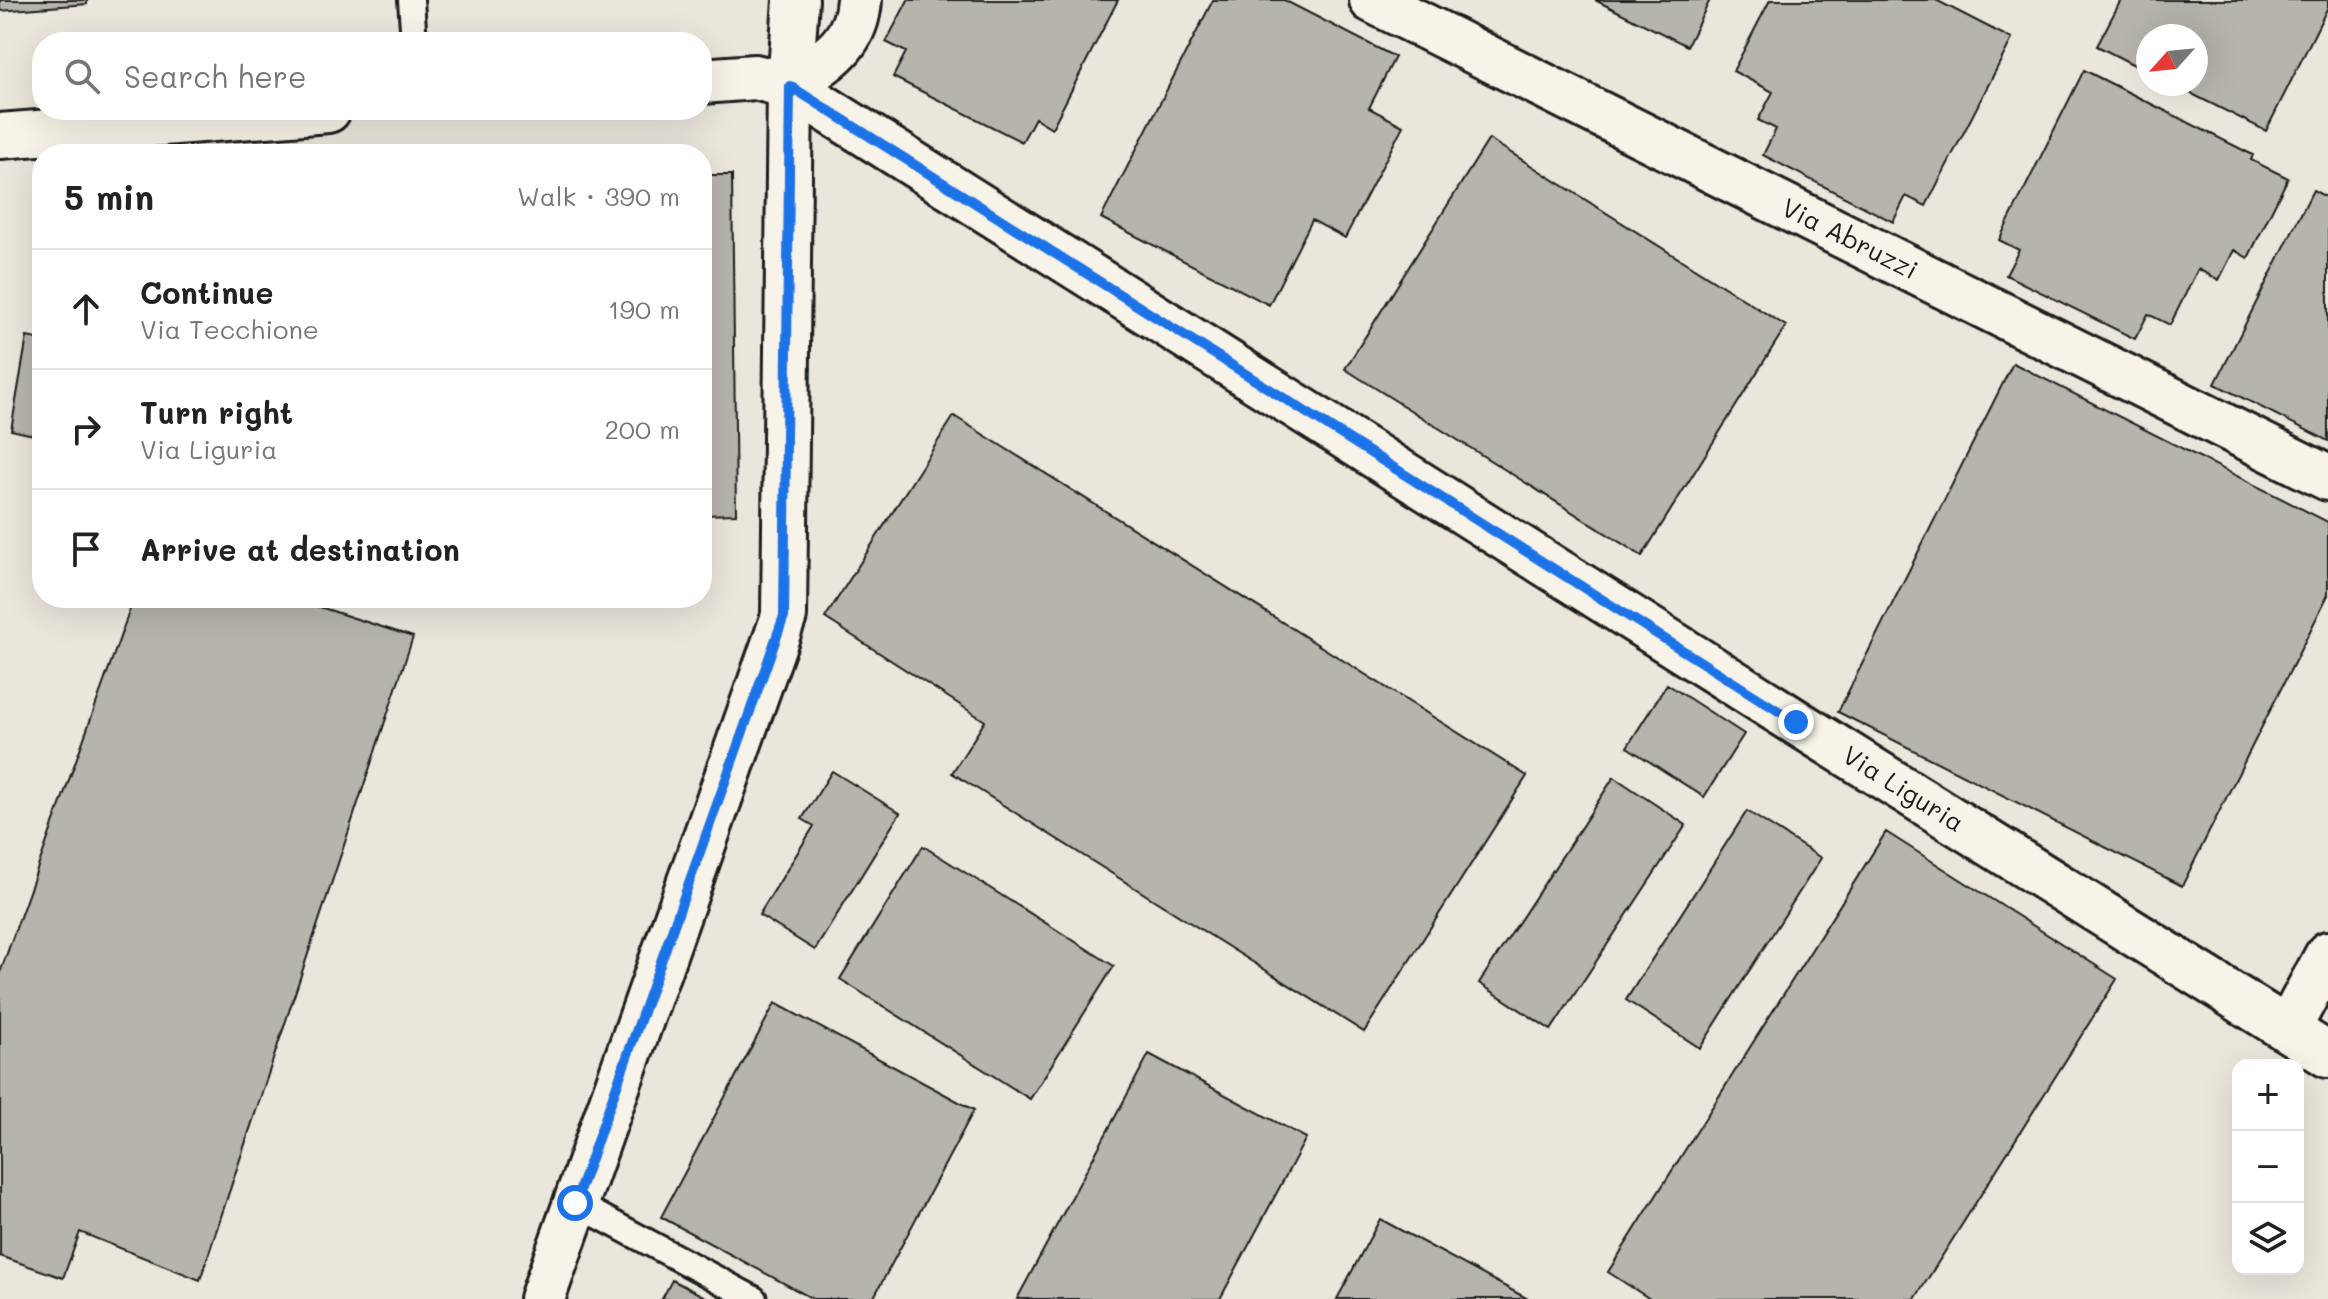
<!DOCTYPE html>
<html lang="en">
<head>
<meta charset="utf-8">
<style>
  body { margin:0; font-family:Mali,sans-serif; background:#f2f2f2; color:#222 }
  .controls { position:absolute; right:24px; bottom:24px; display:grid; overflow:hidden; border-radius:16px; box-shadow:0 8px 32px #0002 }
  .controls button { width:72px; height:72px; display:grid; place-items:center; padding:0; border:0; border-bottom:2px solid #e0e0e0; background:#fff; color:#222; font:40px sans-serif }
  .compass { position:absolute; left:2136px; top:24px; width:72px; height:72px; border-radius:50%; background:#fff; box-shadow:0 8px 32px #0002; rotate:243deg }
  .stop { position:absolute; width:24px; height:24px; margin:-18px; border:6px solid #1a73e8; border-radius:50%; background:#fff }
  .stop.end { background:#1a73e8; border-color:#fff; box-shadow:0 2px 8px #0008 }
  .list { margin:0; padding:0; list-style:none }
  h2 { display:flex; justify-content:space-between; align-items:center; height:104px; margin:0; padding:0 32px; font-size:34px }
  h2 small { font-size:26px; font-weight:400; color:#767676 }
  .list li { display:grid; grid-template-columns:52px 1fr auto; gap:24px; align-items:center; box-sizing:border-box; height:120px; padding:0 32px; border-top:2px solid #e0e0e0 }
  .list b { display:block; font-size:30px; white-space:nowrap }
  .list p { margin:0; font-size:26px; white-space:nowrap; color:#767676 }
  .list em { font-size:26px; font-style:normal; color:#767676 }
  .icon { flex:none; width:44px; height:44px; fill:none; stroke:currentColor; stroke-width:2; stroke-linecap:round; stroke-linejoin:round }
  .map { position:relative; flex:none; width:2328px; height:1299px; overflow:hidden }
  .search { position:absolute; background:#fff; box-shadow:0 8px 32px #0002; left:32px; top:32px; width:680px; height:88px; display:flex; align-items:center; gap:20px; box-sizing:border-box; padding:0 28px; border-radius:32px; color:#767676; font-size:30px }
  .panel { position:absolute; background:#fff; box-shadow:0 8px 32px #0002; left:32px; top:144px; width:680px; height:464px; border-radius:32px }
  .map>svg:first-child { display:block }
</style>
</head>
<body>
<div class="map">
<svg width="2328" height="1299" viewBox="0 0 2328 1299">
  <rect width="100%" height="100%" fill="#eae6dc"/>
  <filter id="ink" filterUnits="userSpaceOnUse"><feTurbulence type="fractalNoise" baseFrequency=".0125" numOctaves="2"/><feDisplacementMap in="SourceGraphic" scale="16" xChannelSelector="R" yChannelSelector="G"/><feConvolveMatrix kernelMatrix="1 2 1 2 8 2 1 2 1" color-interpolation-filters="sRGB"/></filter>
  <g filter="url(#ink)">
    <path fill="#b6b4ac" stroke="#1c1c1c" stroke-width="2" d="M0,0H87V4L0,11Z
      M908,0H1118L1052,128L1035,118L1022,142L893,77L906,52L886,42Z
      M1213,0H1284L1395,57L1369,108L1403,126L1345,238L1312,220L1269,305L1101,218Z
      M1595,0H1710L1687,46Z
      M1770,0H1936L2012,39L1926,206L1906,196L1893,222L1763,155L1776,129L1758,120L1773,92L1733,71Z
      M2121,0H2328V7L2266,131L2172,84H2196V36H2148V72L2097,46Z
      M2084,70L2253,155L2251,160L2288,178L2248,258L2234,250L2219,280L2198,269L2170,325L2148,314L2135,339L2006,275L2019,250L1999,240Z
      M1489,139L1786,326L1642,556L1345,369Z
      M702,175H732L736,514L702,515Z
      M2313,190L2328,198V441L2215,384Z
      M27,337L42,340V437L11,430Z
      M2013,363L2328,522V595L2182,886L1838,712Z
      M954,416L1527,776L1364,1032L952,773L985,721L825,618Z
      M134,598H298V600L413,637L200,1280L80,1232L63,1278L0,1256V973Z
      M1667,684L1744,734L1704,797L1627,747Z
      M832,771L900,813L815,950L759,915L814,826L802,819Z
      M1614,777L1686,825L1551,1030L1479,983Z
      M1747,811L1821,858L1700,1048L1626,1000Z
      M1886,832L2117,979L1915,1299H1650L1608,1272Z
      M923,846L1114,966L1030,1099L840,979Z
      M775,1003L974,1110L873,1299H813L661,1217Z
      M1149,1054L1306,1138L1220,1299H1017Z
      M1380,1219L1528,1299H1337Z
      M672,1280L709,1299H662Z"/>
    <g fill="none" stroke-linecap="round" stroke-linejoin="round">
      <g stroke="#1c1c1c" stroke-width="30">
        <path id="service" d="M411,0L414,42
          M575,1203L754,1299"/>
      </g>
      <g stroke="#1c1c1c" stroke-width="50">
        <g id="minor">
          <path id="s1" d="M1372,0L2328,478"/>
          <path id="s2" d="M702,81L755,77L790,86L1796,722L2328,1055"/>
          <path d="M790,86C824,61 856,47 859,0"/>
          <path d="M0,136L328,110"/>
          <path d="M2288,1029L2328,954"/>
          <path d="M542,1299L784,616L790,86L796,0"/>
        </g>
      </g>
      <use href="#service" stroke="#f7f3e8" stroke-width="24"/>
      <use href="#minor" stroke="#f7f3e8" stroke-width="44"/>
    </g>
  </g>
  <g fill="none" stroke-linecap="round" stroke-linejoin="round" filter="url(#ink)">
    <path stroke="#1a73e8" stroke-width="10" d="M575,1203L784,616L790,86L1796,722"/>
  </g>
  <g text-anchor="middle" stroke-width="7" stroke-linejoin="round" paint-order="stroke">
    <g font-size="26" fill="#1c1c1c" stroke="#f7f3e8">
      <text dy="9" stroke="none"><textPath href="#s1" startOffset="534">Via Abruzzi</textPath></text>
      <text dy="9" stroke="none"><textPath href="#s2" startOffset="1406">Via Liguria</textPath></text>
    </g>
  </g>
</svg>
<div class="controls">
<button>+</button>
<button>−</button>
<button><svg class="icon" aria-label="layers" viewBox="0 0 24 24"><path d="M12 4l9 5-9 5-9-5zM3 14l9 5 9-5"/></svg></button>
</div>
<svg class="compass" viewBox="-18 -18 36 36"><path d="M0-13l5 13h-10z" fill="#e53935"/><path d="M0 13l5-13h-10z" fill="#767676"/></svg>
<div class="stop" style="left:575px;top:1203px"></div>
<div class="stop end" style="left:1796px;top:722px"></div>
<div class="search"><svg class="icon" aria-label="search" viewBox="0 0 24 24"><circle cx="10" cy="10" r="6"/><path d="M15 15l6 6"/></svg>Search here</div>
<section class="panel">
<h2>5 min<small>Walk · 390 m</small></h2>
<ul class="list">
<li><svg class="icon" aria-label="ahead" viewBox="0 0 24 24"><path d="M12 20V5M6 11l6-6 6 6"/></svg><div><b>Continue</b><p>Via Tecchione</p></div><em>190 m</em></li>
<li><svg class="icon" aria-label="right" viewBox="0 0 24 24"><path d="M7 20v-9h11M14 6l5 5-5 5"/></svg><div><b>Turn right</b><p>Via Liguria</p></div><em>200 m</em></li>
<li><svg class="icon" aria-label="arrive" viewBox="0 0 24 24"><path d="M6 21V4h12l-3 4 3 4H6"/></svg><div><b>Arrive at destination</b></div></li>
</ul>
</section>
</div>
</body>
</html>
